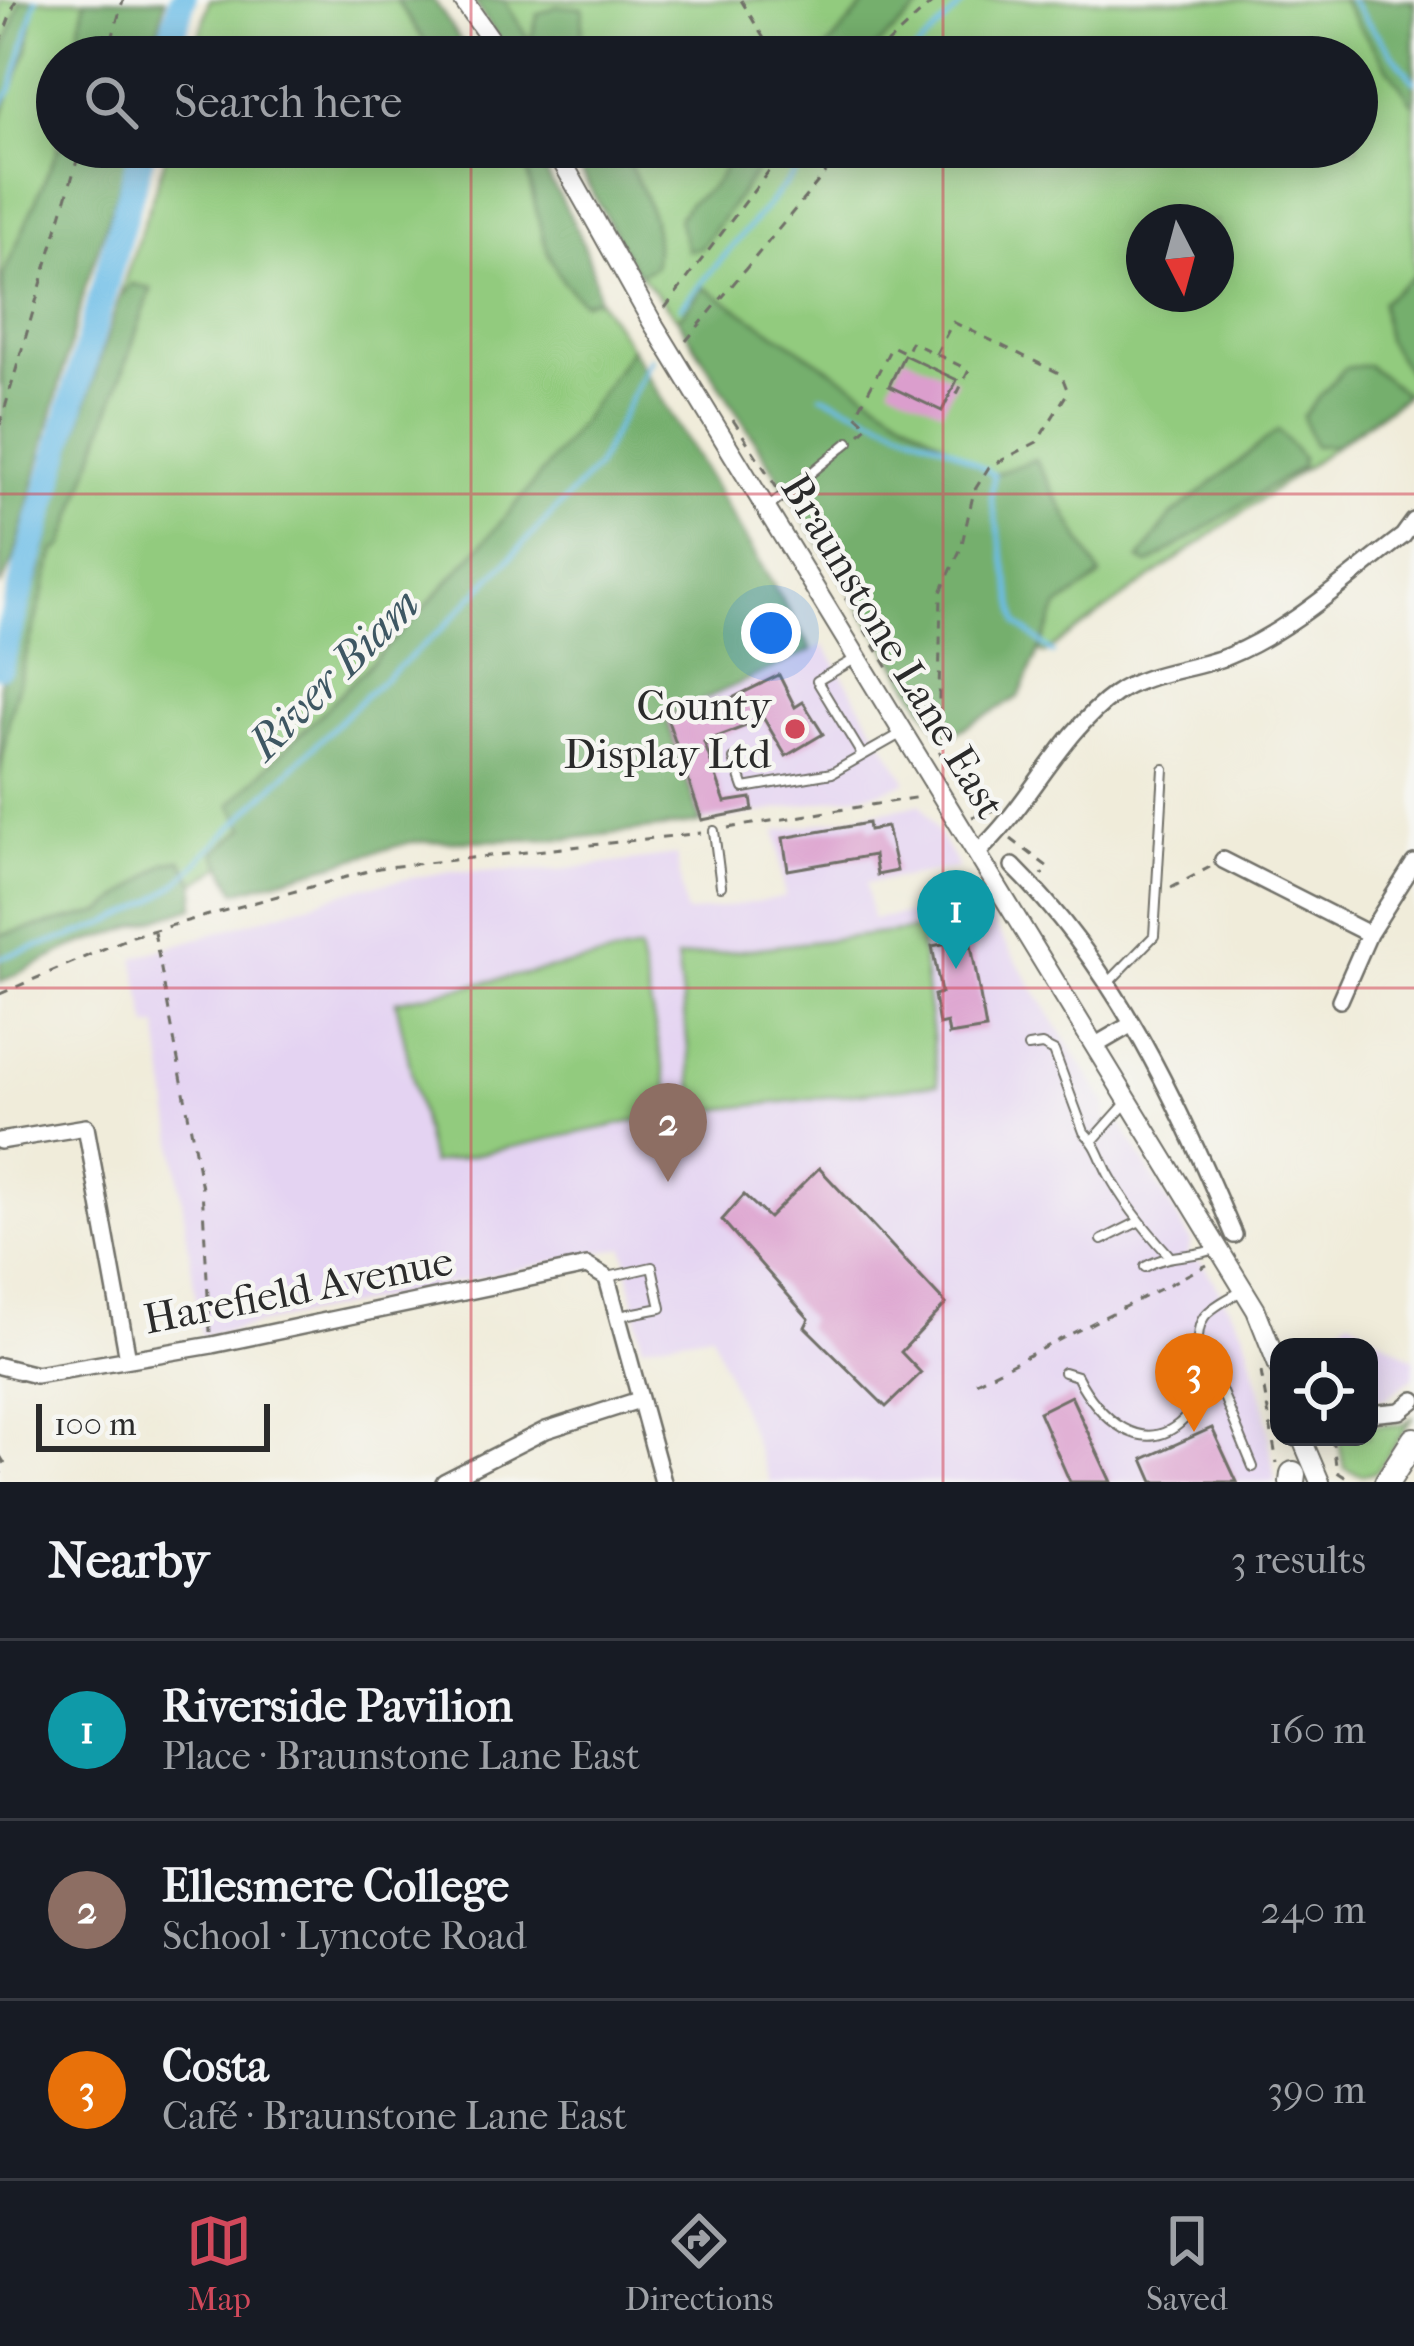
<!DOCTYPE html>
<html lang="en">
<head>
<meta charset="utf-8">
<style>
  body { margin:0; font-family:"IM FELL French Canon",serif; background:#20242c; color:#f1f3f6 }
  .controls { position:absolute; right:36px; bottom:36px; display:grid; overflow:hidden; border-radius:24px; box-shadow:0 6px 30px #0003 }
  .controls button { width:108px; height:108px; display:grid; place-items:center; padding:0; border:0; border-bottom:3px solid #363941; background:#171b24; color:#f1f3f6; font:60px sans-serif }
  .compass { position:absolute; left:1126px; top:204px; width:108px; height:108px; border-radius:50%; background:#171b24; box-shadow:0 6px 30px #0003; rotate:174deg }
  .scale { position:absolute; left:36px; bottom:30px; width:234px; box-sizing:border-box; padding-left:12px; border:6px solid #2b2b2b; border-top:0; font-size:33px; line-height:42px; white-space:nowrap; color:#2b2b2b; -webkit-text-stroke:9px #f6f6f2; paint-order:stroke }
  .you { position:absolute; left:771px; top:633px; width:42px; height:42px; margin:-30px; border:9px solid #fff; border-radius:50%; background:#1a73e8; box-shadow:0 0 0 18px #1a73e833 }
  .badge { display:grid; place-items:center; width:78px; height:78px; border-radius:50%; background:#d1495b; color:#fff; font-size:39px; font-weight:700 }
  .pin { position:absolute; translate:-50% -99px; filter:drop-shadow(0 3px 6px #0008) }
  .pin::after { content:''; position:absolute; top:63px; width:42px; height:36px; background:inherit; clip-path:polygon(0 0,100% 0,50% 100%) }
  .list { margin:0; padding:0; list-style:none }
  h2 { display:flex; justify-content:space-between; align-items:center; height:156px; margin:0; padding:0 48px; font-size:51px }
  h2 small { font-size:39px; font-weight:400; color:#9ea1a6 }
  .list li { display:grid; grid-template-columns:78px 1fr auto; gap:36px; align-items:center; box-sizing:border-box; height:180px; padding:0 48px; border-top:3px solid #363941 }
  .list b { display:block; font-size:45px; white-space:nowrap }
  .list p { margin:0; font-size:39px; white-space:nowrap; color:#9ea1a6 }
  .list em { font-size:39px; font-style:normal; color:#9ea1a6 }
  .icon { flex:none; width:66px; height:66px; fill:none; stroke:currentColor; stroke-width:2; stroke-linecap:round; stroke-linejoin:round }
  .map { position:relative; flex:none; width:1414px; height:1482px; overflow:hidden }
  .search { position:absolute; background:#171b24; box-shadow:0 6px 30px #0003; left:36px; right:36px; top:36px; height:132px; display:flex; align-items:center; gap:30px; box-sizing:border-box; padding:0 42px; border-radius:66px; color:#9ea1a6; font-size:45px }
  .sheet { height:696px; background:#171b24 }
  nav { display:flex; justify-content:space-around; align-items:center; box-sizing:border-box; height:168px; border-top:3px solid #363941; background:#171b24; font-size:33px; color:#9ea1a6 }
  nav a { display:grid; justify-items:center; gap:6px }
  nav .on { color:#d1495b }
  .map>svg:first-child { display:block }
</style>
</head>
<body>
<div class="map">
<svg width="1414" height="1482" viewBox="0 0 1414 1482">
  <rect width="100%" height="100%" fill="#f6f6f2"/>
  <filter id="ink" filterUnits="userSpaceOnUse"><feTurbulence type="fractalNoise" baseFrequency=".00833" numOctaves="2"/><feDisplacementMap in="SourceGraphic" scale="24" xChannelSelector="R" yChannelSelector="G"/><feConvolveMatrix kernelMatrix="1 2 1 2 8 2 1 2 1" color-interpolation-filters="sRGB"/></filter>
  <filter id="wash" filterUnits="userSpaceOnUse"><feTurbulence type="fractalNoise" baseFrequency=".004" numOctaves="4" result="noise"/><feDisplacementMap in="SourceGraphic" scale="48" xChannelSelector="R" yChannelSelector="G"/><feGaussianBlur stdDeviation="2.7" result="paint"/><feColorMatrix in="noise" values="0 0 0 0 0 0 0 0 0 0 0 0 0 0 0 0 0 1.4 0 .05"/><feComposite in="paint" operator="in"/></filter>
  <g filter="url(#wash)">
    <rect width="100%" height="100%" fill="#f0ecda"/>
    <path fill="#e4d3f2" d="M824,645L907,782L881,791L701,823L666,717Z
      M921,804L959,868L866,883L872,919L980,903L1107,1105L1105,1119L1121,1123L1191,1241L1187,1258L1202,1262L1244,1332L1264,1401L1275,1482H770L711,1333L642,1345L624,1247L201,1336L158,1026L148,1027L134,958L363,887L451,871L559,870L676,855L686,914L785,897L776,831Z
      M1349,1319L1414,1359V1377L1384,1399L1369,1397V1347H1310Z"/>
    <path fill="#92cb7e" stroke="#5e7b54" stroke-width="3" fill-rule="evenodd" d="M0,0H112L95,57H57V147H69L0,386Z
      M209,0H396L436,57H194Z
      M473,0H1414V390L1044,654L1018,624L993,475L831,370L686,311L678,319L633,267L568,147H1357V57H510ZM1144,222H1216V294H1144Z
      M169,147H517C543,201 533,261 583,302L598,299L631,348C523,521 373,660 231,804L246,828L216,852L222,866L196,883L181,860L166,863L103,912L0,935V775L9,717L55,550L63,546L151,290L132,284L119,297Z
      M919,929L938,1084L696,1112L677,958Z
      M639,950L673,1113L431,1164L396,1001Z
      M1414,1416L1376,1472L1362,1475L1344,1468L1338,1437H1369V1425H1403Z"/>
    <path fill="#75af6d" stroke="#506d4c" stroke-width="3" d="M21,0H35L28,49L0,121V62Z
      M85,0H165L153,57H74Z
      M396,0H434L471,57H436Z
      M473,0H504L530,42L538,14L557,6L583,8L581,57H510Z
      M869,0H929L865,57H819Z
      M1341,0H1409L1414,5V106Z
      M59,147H132L85,288L14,560L0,587L3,276Z
      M517,147H529C557,190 593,248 598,299L583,302C533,261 543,201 517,147Z
      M568,147H620C640,186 663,221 654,266L641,274L633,267Z
      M726,147H774L701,248L688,251L678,219C695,186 726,197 726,147Z
      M1414,275V380L1386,340L1382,302Z
      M132,284L151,289L63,547L55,550L9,717L0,775V686L18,621L39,577L57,498L119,297Z
      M704,287L993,475L1035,459L1101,576L1058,607L1019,697L944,739L678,319Z
      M631,348L812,650L666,717L701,823L568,839L411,842L236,892L215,852L245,828L231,804C373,660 522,521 631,348Z
      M1368,365L1406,395L1335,445L1314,446L1303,416L1345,368Z
      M1278,430L1302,458L1301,467L1149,564L1139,559L1171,516Z
      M181,860L196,883L194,907L73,947L0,982V935L102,912L166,863Z"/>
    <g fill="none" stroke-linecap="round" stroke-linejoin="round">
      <path stroke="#6cbde7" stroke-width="4.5" d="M1350,0L1414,81
        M910,57L967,0
        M0,106L11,91L36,0
        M681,307L817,147
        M821,395L951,448L994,475L991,497L1018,624L1053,653
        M0,958C74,934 157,918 205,854L365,696L442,629L596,468L651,358"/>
      <path stroke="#6cbde7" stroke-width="27" d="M167,57L182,0
        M0,665L143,147"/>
    </g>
    <g id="blocks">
      <path fill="#db9ecd" d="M904,355L957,380L942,411L889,386Z
        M779,675L795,707L803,702L823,734L786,756L764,719L704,742L725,802L751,798L753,810L702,820L667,718L715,702L716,706Z
        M868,823L869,830L887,827L897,871L877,875L874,855L788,870L783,838Z
        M970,939L986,1029L949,1035L947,1023L939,1025L934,995L941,993L932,946Z
        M819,1168L946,1304L901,1352L921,1373L886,1407L805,1327L809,1319L722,1220L744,1195L769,1218Z
        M1071,1396L1111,1482H1070L1039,1412Z
        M1212,1428L1237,1482H1153L1143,1459Z"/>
    </g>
  </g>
  <g filter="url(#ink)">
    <use href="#blocks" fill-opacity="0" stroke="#706f68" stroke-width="3"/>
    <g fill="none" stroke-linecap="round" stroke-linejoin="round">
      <g stroke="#706f68" stroke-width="12">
        <path id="service" d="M769,507L849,442
          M855,659L817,681L862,755
          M734,759L744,788L832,773L904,732
          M714,831L721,886
          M1109,982L1154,936L1164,769
          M1028,1047L1042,1045L1054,1051L1084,1132C1097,1144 1099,1155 1108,1173C1124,1203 1145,1229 1168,1254
          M1095,1138L1128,1101
          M1102,1240L1138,1222
          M1145,1267C1172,1251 1194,1259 1217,1248
          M608,1277L652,1267L661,1308L619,1316
          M1205,1368L1219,1385L1253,1467
          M1064,1372L1077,1376C1097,1416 1145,1463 1187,1416C1217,1382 1186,1345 1204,1317C1211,1307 1231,1297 1242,1291"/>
      </g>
      <g stroke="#706f68" stroke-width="20">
        <path id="minor" d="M976,854C1028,808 1059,734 1115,694C1146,672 1193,670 1228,656C1292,630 1348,577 1403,536L1414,521
          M1223,860L1369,934
          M1013,866C1116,968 1178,1103 1234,1235
          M1340,1000L1369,934L1414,863
          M1096,1045L1132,1024
          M0,1141L86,1127L128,1359
          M0,1366L36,1375L212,1345L587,1266L607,1278L663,1482
          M1369,1414L1400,1411L1414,1400
          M444,1482L546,1430L639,1400"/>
      </g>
      <g stroke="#706f68" stroke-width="22">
        <path id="tertiary" d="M463,0L503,57
          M554,147L652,322L1256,1310L1279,1368
          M1301,1437L1320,1482"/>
      </g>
      <g stroke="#706f68" stroke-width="28">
        <path id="primary" d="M1292,1482L1293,1474
          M1387,1482L1414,1440"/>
      </g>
      <path stroke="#706f68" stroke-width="3" stroke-dasharray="9 9" stroke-linecap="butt" d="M741,0L775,57
        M0,43L16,0
        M107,57L123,0
        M873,57L935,0
        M665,308L787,147
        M686,341L840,155L831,147
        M936,354L953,322L1061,374L1068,392L1037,442L989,467L974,491L961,548L941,592L938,747
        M733,420L777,488
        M0,425L81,147
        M860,434L868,426L856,415L892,346L906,353L911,342L969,370L955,398L950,395
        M789,506L959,784L990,821
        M972,817L997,809
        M728,828L920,797
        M1011,839L1048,867L1042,875
        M1171,888L1210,867
        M154,932L202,1188L210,1332
        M0,994L133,936L379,868L701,833
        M1261,1372L1277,1463
        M976,1382L1207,1265
        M1332,1437L1337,1472L1353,1482
        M0,1456L5,1464L0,1475"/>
      <use href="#service" stroke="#fff" stroke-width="8"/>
      <use href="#minor" stroke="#fff" stroke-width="15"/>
      <use href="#tertiary" stroke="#fff" stroke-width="18"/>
      <use href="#primary" stroke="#fff" stroke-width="24"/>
    </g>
  </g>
  <path fill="none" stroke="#d1495b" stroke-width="3" stroke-opacity="0.55" d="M471,0V57M943,0V57M471,147V1482M943,147V1482M0,494H1414M0,988H1414"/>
  <circle fill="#d1495b" stroke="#f6f6f2" stroke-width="4.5" cx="795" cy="729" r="12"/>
  <g text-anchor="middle" stroke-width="9" stroke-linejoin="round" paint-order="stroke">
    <g font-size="42" fill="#2b2b2b" stroke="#f6f6f2">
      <text transform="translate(894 646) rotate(59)" y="15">Braunstone Lane East</text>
      <text transform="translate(298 1289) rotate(-11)" y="15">Harefield Avenue</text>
    </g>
    <g font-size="42" fill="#2b2b2b" stroke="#f6f6f2" text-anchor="end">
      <text x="771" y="720">County<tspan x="771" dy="48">Display Ltd</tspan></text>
    </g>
    <g font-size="45" font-style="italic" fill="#3e5763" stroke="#f6f6f2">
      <text transform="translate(333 673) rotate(-45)" y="16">River Biam</text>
    </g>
  </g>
</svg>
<div class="controls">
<button><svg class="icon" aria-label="locate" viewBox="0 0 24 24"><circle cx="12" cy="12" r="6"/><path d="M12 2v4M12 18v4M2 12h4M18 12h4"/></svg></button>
</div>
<svg class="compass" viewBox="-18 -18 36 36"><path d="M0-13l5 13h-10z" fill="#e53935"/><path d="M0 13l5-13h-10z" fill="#9ea1a6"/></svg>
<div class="scale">100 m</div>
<div class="you"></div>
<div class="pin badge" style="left:956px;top:969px;background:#0f9aa8">1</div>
<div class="pin badge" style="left:668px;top:1182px;background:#8d6e63">2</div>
<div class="pin badge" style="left:1194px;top:1432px;background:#e8710a">3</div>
<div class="search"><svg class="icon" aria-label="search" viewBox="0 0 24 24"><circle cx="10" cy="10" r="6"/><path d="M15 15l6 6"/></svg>Search here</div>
</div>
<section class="sheet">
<h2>Nearby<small>3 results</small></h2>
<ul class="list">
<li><span class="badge" style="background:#0f9aa8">1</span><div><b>Riverside Pavilion</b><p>Place · Braunstone Lane East</p></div><em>160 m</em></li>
<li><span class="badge" style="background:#8d6e63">2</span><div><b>Ellesmere College</b><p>School · Lyncote Road</p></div><em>240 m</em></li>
<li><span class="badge" style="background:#e8710a">3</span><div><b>Costa</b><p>Café · Braunstone Lane East</p></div><em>390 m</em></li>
</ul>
</section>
<nav>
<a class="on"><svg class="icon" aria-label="map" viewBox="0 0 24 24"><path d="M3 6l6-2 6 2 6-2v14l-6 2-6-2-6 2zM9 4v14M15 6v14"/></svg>Map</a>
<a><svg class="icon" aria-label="directions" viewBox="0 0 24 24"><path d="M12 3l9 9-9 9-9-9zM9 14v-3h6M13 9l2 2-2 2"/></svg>Directions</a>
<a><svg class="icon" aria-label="saved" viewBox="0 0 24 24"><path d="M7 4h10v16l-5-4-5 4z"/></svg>Saved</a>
</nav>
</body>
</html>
